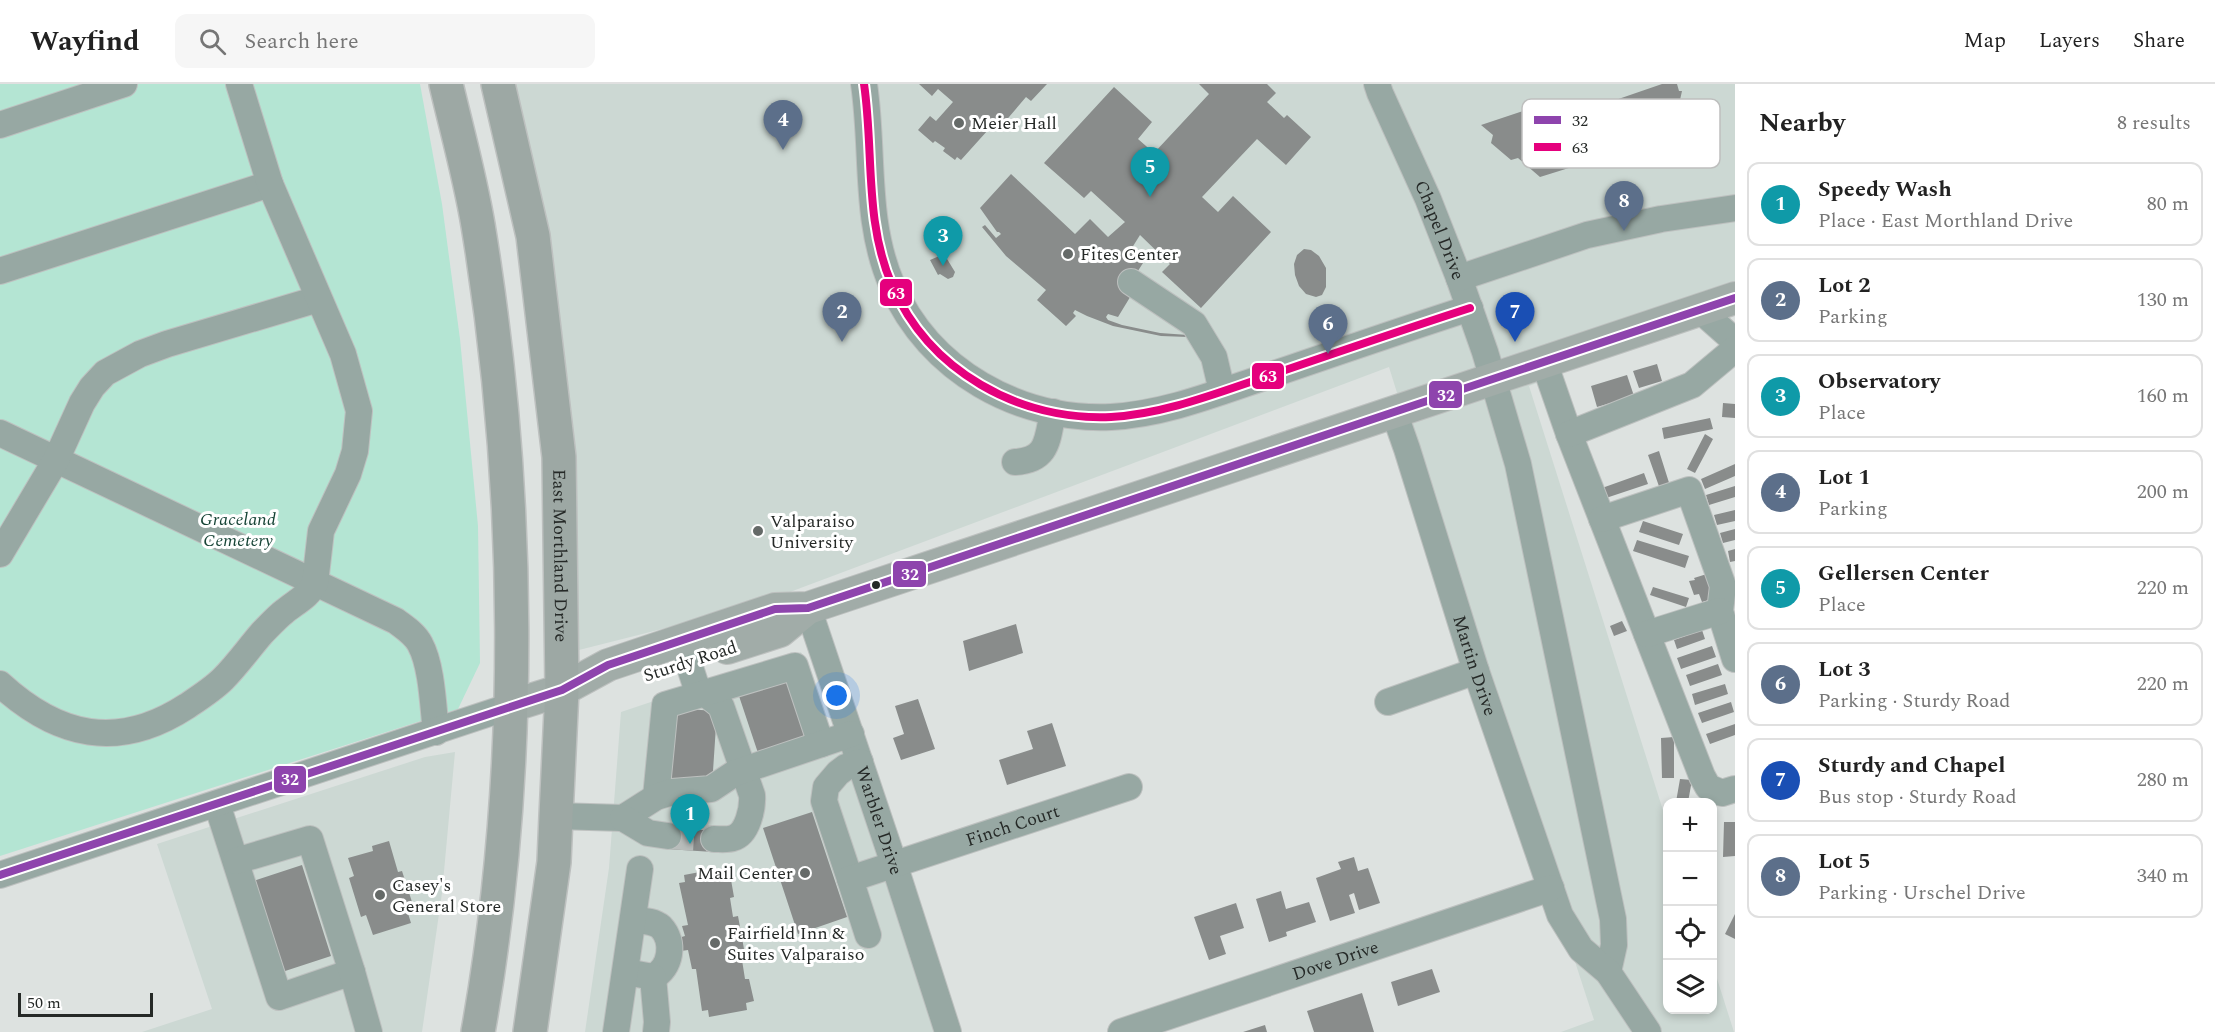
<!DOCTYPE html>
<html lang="en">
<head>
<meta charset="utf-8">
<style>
  body { margin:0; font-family:Spectral,serif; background:#f6f6f6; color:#222 }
  .controls { position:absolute; right:18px; bottom:18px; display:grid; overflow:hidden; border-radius:12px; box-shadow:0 3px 9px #0003 }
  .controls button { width:54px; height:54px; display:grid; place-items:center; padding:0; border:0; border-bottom:2px solid #e0e0e0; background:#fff; color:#222; font:30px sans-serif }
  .scale { position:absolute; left:18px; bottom:15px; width:135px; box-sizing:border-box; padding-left:6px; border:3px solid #252927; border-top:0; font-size:16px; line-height:21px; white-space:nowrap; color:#252927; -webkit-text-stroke:4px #fff; paint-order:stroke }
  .you { position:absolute; left:837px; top:612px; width:21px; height:21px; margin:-15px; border:4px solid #fff; border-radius:50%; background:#1a73e8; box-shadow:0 0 0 9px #1a73e833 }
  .badge { display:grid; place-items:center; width:39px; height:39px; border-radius:50%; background:#656a68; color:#fff; font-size:20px; font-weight:700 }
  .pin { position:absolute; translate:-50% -50px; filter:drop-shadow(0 2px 3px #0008) }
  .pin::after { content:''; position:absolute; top:32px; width:21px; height:18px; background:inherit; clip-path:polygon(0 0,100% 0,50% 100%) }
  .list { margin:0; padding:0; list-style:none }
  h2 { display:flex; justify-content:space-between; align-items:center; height:78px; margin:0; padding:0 24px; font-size:26px }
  h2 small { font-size:20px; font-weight:400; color:#767676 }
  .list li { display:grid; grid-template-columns:39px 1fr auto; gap:18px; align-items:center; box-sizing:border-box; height:84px; margin:0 12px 12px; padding:0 12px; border:2px solid #e0e0e0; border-radius:12px }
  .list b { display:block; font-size:22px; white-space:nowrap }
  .list p { margin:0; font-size:20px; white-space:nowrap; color:#767676 }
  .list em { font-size:20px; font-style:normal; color:#767676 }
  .icon { flex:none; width:33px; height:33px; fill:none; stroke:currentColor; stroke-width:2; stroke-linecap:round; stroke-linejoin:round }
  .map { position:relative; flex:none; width:1735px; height:948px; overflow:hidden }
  header { display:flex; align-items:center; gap:36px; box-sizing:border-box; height:84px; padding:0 30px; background:#fff; border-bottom:2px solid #e0e0e0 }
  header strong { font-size:28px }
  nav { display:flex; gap:33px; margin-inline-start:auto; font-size:21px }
  .search { width:420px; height:54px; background:#f6f6f6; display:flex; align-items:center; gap:15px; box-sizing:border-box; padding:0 21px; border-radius:12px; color:#767676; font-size:22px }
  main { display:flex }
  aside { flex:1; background:#fff }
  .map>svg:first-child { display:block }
</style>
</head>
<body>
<header>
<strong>Wayfind</strong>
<div class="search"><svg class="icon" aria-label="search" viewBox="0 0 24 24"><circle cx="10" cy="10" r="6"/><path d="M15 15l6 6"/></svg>Search here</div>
<nav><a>Map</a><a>Layers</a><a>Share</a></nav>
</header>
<main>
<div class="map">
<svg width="1735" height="948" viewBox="0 0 1735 948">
  <rect width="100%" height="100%" fill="#dde2e0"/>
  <path fill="#ccd8d3" d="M498,0H1735V222L1529,302L1667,739L1668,926H1712L1713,882L1734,948H1561L1594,936L1551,804L1389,283L753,522L575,567Z
    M801,568L833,663L853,657L948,948H585L609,784L621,628Z
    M455,668L442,809L422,948H142L212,925L157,760L425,673Z"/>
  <path fill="#b4e5d3" d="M0,0H420L442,120L460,255L478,442L480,579L458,625L0,772Z"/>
  <path fill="#898c8b" d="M919,0H1047L1031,17L1026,13L1003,40L997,36L961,76L957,73L955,76L943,67L945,64L935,57L933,59L918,46L930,32L936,37L953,18L938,5L932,12Z
    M1199,0H1267L1276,9L1267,18L1284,34L1287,31L1311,53L1286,81L1257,55L1202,113L1218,128L1233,112L1271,148L1201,224L1162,188L1170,180L1140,151L1130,167L1143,179L1129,201L1135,205L1118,233L1108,230L1106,233L1108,236L1122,241L1160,249L1188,251V253L1161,252L1113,242L1087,232L1075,226L1073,229L1076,232L1066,242L1037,216L1046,206L1006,172L982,143L985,141L996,154L1001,150L999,148H997L980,124L1011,90L1075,150L1090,135L1108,153L1125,138L1091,107L1084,114L1044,79L1114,3L1152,38L1138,55L1154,69L1209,10Z
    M1662,0H1677L1679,7H1682L1674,43L1681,49L1540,93L1518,74L1511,76L1491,59L1493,51L1481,41L1556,16L1572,31Z
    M1304,165L1311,166L1319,172L1326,184V203L1322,211L1316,213L1306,210L1299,202L1295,191L1294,180L1297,171Z
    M944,170L955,188L953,193L948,195L940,190L938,191L930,176Z
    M1657,280L1662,297L1639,304L1633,287Z
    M1627,291L1634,312L1597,323L1591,302Z
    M1723,319L1735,320V334L1722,333Z
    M1710,334L1713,345L1664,355L1662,344Z
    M1705,350L1713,355L1695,389L1687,385Z
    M1659,367L1671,405L1661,408L1648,371Z
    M1735,380V392L1705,405L1701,395Z
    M1644,389L1648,400L1606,414L1602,404Z
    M1735,402V413L1709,421L1706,411Z
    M1735,426V437L1717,441L1714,431Z
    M1643,437L1683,450L1679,461L1639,448Z
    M1735,445V456L1723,459L1720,449Z
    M1637,456L1689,472L1685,484L1633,467Z
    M1735,465V477L1730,478L1728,467Z
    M1710,489L1718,513L1702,518L1699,510L1694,511L1689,497L1695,496L1694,494Z
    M1653,503L1689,514L1686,523L1650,511Z
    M1622,537L1627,547L1614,552L1610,542Z
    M1016,540L1023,569L969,587L963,557Z
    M1702,546L1705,555L1677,565L1674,556Z
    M1712,562L1716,573L1681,585L1677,574Z
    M1718,580L1722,591L1690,602L1686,591Z
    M785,590L807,656L759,672L737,606Z
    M1725,600L1728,610L1695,621L1692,610Z
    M918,615L935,665L901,676L893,654L904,650L895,622Z
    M1731,618L1734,628L1702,639L1698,629Z
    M669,624L717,627L712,702L665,699Z
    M1052,639L1066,682L1007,701L999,676L1033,665L1027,647Z
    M1735,640V651L1710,660L1706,650Z
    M1674,653V694H1662L1661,654Z
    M1680,695L1692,696L1688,718H1676Z
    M812,728L847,833L798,850L763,744Z
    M1724,738H1735V772L1723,773Z
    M668,743L714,747L713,768L667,765Z
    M389,757L398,788L402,787L412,818L405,820L411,839L373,851L366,831L361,833L349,794L354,792L348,774L373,767L372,762Z
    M1354,773L1358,787L1368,784L1380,819L1359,826L1354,809L1349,811L1355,829L1330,837L1316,794L1341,785L1338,778Z
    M302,781L331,872L279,889L250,798Z
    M721,784L722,791L730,790L734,813L730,814L733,833L738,832L746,876H742L745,895H749L754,917L746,919L747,926L709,933L708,926L702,927L696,885H692L688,866L681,867L678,854L685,852L682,842L688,841L679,799L685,798L684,791Z
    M1281,807L1286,825L1309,818L1316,838L1286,848L1287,852L1269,858L1256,815Z
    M1236,819L1244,844L1220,852L1226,870L1209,876L1194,833Z
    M1735,830V855L1725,850Z
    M1432,885L1440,908L1398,922L1391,898Z
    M1362,909L1374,948H1314L1307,927Z
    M1265,941L1267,948H1243Z"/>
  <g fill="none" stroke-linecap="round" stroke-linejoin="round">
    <path stroke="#b8bdbb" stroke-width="26" stroke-dasharray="26 13" stroke-linecap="butt" d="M668,752L714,755"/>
    <g stroke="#bdc0bf" stroke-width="28">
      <g id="minor">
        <path d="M864,0C874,67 864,137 892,201C929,287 1019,337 1111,333C1165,330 1217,309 1268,292C1335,269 1402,246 1470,224"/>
        <path id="s1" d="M1377,0L1380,9L1428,115L1459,194L1485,268L1518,380L1613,835L1614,861L1608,888"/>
        <path d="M0,41L124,0"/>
        <path d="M0,187L270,100"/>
        <path d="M1459,194L1587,151L1661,135L1735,124"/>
        <path d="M1131,198L1194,240L1214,273L1222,307"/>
        <path d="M1700,226L1735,257"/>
        <path d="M1544,278L1569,350L1702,692L1708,703L1722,709L1735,705"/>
        <path id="s2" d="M1394,328L1407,365L1476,587L1560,831L1581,865L1608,888L1648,948"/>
        <path d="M0,349L396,537C405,544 415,550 420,560C432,582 433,622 436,648"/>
        <path d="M1569,350L1692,301L1735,265"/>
        <path d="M1015,378C1049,376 1047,355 1053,328"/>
        <path d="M1602,435L1689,406L1723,502L1720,527L1735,575"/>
        <path d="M0,470L56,376L82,319L92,303L105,289L140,270L167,260L318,215"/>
        <path id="s3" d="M808,524L894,780L948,948"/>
        <path d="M1647,550L1720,527"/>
        <path d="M688,577L696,602L721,622L752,711C753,723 748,750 733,754C728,756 720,755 714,755"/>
        <path d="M0,600C58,653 118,667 187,622C199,614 213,605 223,595C237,581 249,564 262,549C269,542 277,533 285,527C296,518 309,512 315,499L321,447L348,390L355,367L359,327L343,270L270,100L239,0"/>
        <path d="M1388,618L1476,587"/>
        <path d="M656,713L665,621L795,582L821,660"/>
        <path d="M217,720L279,913L352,888"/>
        <path d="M556,732L623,734L656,713L672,708L711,705L735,689L851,650"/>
        <path d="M623,734L648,749L668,752"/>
        <path d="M236,777L310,755L352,888L369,948"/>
        <path d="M0,791L511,622"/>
        <path d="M850,795L824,717L826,703L838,689L846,683L860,678"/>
        <path d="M633,836C642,837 653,836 661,843C675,858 671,884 653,893"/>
        <path id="s4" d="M868,851L850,795L1129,703"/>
        <path d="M637,890L653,893L657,938L656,948"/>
        <path d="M616,948L640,785"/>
        <path id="s5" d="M1121,948L1551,804"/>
      </g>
    </g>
    <g stroke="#bdc0bf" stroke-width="34">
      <path id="major" d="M727,564L780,547L808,524
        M511,622L562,606L608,581L775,525L808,524L1735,214"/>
    </g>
    <g stroke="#bdc0bf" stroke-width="36">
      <g id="highway">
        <path d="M446,0C457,47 470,93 478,141C521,403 525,686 478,948"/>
        <path id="s6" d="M498,0L533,152L559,373L562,606L556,732L554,778L530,948"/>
      </g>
    </g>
    <use href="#minor" stroke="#97a8a3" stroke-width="26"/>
    <use href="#major" stroke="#a1aca8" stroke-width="32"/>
    <use href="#highway" stroke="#9da8a4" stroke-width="33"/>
    <g stroke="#fff" stroke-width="12">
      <path id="bus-1" d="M0,791L562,606L608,581L775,525L808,524L1735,214"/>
    </g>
    <g stroke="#fff" stroke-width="12">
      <path id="bus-2" d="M864,0C874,67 864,137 892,201C929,287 1019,337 1111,333C1165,330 1217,309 1268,292C1335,269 1402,246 1470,224"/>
    </g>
    <use href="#bus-1" stroke="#8e44ad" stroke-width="8"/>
    <use href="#bus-2" stroke="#e5007d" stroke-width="8"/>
  </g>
  <g fill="#656a68" stroke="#fff" stroke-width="2">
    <circle cx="959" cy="39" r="6"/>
    <circle cx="1068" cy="170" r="6"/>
    <circle cx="758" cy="447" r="6"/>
    <circle cx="805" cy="789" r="6"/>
    <circle cx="380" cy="811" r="6"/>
    <circle cx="715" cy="859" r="6"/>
  </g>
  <circle fill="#252927" stroke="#fff" stroke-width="2" cx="876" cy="501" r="5"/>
  <g text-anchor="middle" stroke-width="6" stroke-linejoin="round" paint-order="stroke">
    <g font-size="18" fill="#252927" stroke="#fff" text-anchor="start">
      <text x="971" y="45">Meier Hall</text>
      <text x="1080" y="176">Fites Center</text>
      <text x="770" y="443">Valparaiso<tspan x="770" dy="21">University</tspan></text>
      <text x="793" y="795" text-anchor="end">Mail Center</text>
      <text x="392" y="807">Casey's<tspan x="392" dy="21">General Store</tspan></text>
      <text x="727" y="855">Fairfield Inn &amp;<tspan x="727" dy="21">Suites Valparaiso</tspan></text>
    </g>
    <g font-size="18" fill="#252927" stroke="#fff">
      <text dy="6" stroke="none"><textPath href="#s1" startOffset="159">Chapel Drive</textPath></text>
      <text dy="6" stroke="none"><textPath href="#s6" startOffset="477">East Morthland Drive</textPath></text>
      <text transform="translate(690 577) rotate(-18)" y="6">Sturdy Road</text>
      <text dy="6" stroke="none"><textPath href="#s2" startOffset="266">Martin Drive</textPath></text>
      <text dy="6" stroke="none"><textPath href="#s3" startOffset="224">Warbler Drive</textPath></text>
      <text dy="6" stroke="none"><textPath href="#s4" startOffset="230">Finch Court</textPath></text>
      <text dy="6" stroke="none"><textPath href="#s5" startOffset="226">Dove Drive</textPath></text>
    </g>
    <g font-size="18" font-style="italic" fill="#164436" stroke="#fff">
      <text x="238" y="441">Graceland<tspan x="238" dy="21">Cemetery</tspan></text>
    </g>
  </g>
  <rect x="1522" y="15" width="198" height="69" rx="9" fill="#fff" stroke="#bebfbe" stroke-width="1.5"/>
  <rect x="1534" y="32" width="27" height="8" fill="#8e44ad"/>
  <rect x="1534" y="59" width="27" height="8" fill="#e5007d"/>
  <g font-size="16" fill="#252927">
    <text x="1572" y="42">32</text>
    <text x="1572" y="69">63</text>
  </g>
  <g stroke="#fff" stroke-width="2">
    <rect x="879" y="194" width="34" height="29" rx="6" fill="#e5007d"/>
    <rect x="1251" y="278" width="34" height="28" rx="6" fill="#e5007d"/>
    <rect x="1428" y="296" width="35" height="29" rx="6" fill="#8e44ad"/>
    <rect x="892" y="476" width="35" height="28" rx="6" fill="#8e44ad"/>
    <rect x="273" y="681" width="34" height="29" rx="6" fill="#8e44ad"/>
  </g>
  <g font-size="16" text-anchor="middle" font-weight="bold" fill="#fff">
    <text x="896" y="215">63</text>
    <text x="1268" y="298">63</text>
    <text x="1446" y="317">32</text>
    <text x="910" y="496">32</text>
    <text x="290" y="701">32</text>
  </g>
</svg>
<div class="controls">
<button>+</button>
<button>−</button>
<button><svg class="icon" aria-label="locate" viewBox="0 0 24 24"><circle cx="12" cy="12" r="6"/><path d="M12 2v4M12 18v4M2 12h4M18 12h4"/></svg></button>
<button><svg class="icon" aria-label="layers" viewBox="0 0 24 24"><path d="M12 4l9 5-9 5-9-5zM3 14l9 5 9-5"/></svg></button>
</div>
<div class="scale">50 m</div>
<div class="you"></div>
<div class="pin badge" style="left:690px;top:760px;background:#0f9aa8">1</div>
<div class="pin badge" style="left:842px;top:258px;background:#5c6f8a">2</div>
<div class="pin badge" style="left:943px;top:182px;background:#0f9aa8">3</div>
<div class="pin badge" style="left:783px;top:66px;background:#5c6f8a">4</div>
<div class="pin badge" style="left:1150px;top:113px;background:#0f9aa8">5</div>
<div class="pin badge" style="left:1328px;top:270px;background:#5c6f8a">6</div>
<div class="pin badge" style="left:1515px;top:258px;background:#1a4fb4">7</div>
<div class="pin badge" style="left:1624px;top:147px;background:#5c6f8a">8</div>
</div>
<aside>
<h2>Nearby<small>8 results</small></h2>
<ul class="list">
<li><span class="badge" style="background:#0f9aa8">1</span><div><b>Speedy Wash</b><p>Place · East Morthland Drive</p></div><em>80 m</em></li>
<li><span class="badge" style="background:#5c6f8a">2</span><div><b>Lot 2</b><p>Parking</p></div><em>130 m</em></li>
<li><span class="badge" style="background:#0f9aa8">3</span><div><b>Observatory</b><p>Place</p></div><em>160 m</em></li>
<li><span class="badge" style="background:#5c6f8a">4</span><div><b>Lot 1</b><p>Parking</p></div><em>200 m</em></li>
<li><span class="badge" style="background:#0f9aa8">5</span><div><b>Gellersen Center</b><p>Place</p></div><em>220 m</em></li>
<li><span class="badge" style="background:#5c6f8a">6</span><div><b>Lot 3</b><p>Parking · Sturdy Road</p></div><em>220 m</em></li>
<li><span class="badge" style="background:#1a4fb4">7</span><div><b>Sturdy and Chapel</b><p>Bus stop · Sturdy Road</p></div><em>280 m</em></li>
<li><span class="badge" style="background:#5c6f8a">8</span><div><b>Lot 5</b><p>Parking · Urschel Drive</p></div><em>340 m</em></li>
</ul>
</aside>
</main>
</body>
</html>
